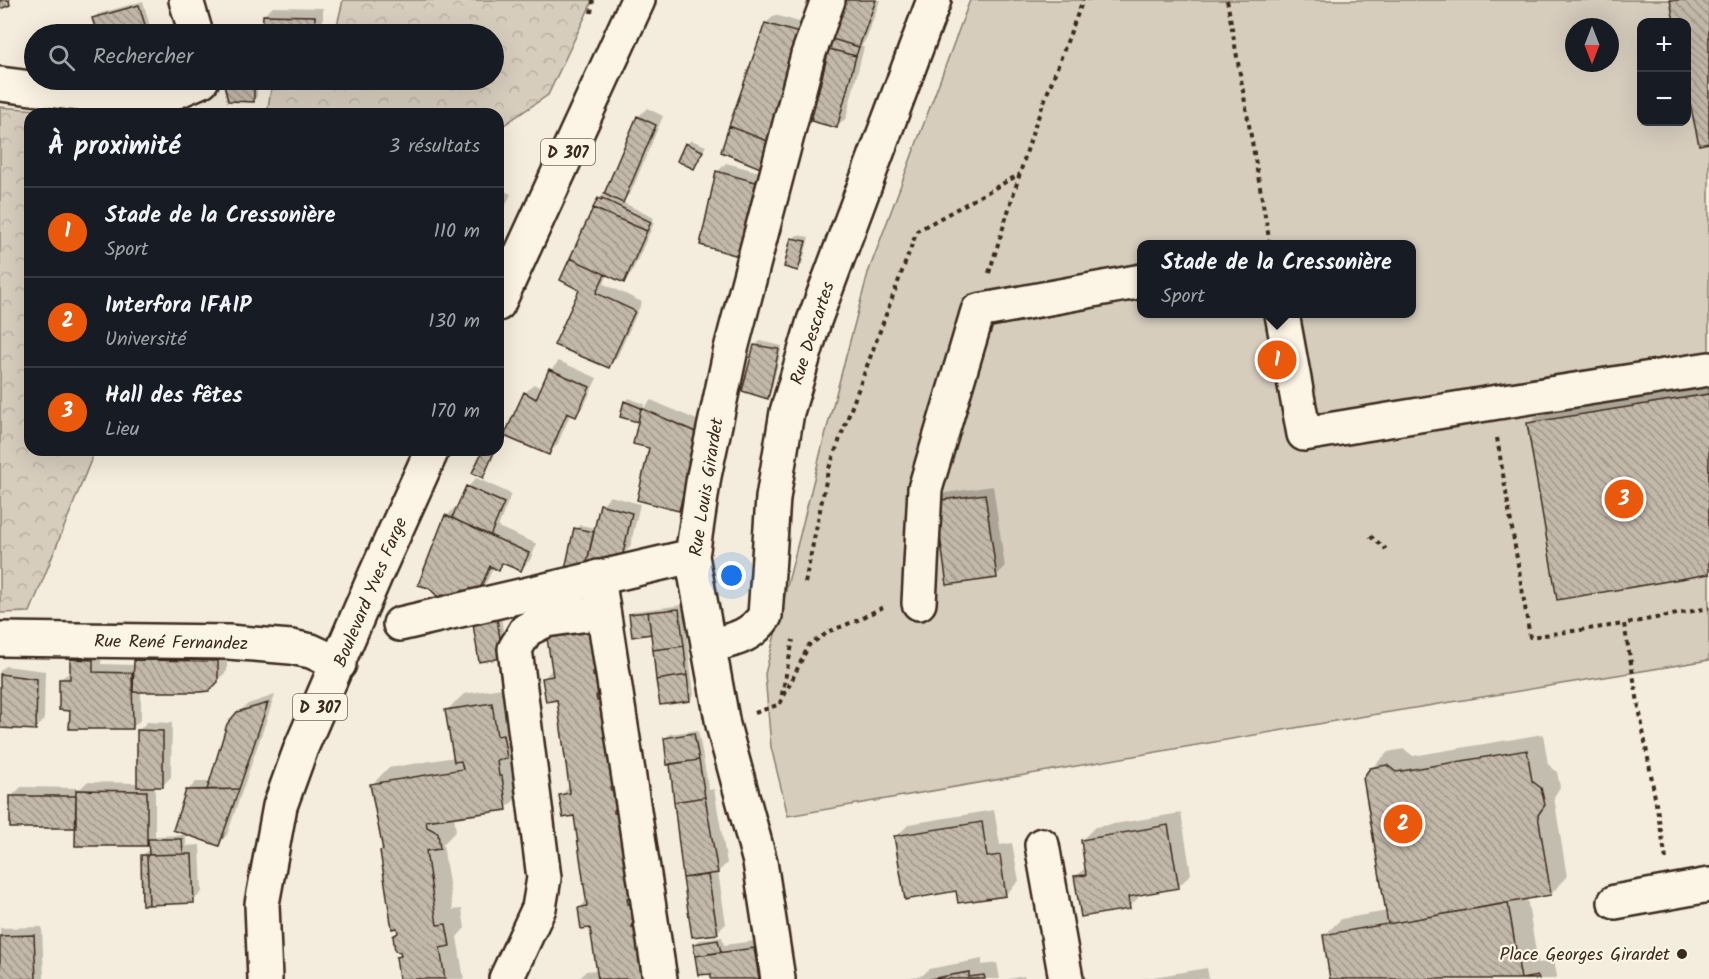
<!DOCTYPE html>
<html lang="fr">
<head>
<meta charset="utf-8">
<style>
  body { margin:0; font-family:Kalam,sans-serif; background:#242831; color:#f1f3f6 }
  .controls { position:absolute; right:18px; top:18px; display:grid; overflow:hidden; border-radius:12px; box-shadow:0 6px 24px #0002 }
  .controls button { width:54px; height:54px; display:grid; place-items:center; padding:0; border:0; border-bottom:2px solid #363941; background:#171b24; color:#f1f3f6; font:30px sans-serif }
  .compass { position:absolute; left:1565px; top:18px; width:54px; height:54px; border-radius:50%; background:#171b24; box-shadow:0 6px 24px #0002; rotate:180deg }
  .you { position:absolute; left:732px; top:576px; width:21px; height:21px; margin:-15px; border:4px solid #fff; border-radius:50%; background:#1a73e8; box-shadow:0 0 0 9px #1a73e833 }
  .badge { display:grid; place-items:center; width:39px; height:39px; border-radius:50%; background:#ea580c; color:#fff; font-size:20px; font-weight:700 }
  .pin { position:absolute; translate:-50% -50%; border:3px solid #fff; box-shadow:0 2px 6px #0006 }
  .popup { position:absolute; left:1137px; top:240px; width:279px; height:78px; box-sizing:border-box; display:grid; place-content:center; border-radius:12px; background:#171b24; filter:drop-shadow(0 2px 4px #0005); font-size:20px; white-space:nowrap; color:#9ea1a6 }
  .popup b { font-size:22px; color:#f1f3f6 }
  .popup::after { content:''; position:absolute; left:50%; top:100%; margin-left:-12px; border:12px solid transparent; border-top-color:#171b24 }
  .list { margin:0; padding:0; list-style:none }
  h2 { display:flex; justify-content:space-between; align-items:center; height:78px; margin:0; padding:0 24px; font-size:26px }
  h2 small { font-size:20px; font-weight:400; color:#9ea1a6 }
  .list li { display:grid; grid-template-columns:39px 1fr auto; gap:18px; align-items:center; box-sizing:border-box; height:90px; padding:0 24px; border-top:2px solid #363941 }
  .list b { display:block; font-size:22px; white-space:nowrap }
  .list p { margin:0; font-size:20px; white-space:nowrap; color:#9ea1a6 }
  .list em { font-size:20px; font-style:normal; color:#9ea1a6 }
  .icon { flex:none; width:33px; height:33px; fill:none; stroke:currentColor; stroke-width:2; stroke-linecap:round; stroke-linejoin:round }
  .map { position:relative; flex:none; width:1709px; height:979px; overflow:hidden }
  .search { position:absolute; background:#171b24; box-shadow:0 6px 24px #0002; left:24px; top:24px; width:480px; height:66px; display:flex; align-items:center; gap:15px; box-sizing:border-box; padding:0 21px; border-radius:33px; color:#9ea1a6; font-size:22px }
  .panel { position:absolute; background:#171b24; box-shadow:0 6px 24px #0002; left:24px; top:108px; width:480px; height:348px; border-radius:18px }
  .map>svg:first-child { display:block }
</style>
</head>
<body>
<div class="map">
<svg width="1709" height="979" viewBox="0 0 1709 979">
  <defs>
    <pattern id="forest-crowns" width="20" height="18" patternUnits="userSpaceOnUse" patternTransform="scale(1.5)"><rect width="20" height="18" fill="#d6cdbd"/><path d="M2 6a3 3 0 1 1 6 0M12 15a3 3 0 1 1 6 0" fill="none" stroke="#b9b0a2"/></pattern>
    <pattern id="building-back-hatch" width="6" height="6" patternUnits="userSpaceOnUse" patternTransform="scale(1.5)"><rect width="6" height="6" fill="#c3b9aa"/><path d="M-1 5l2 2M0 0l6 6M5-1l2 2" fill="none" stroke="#a0978a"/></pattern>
  </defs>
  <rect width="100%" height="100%" fill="#f4eddd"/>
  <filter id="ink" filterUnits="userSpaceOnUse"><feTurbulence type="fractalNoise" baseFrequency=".0167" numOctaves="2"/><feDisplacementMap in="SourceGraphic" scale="12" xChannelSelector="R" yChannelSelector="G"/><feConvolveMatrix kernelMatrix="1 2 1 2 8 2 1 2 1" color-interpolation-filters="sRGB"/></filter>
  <g filter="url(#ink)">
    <path fill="url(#forest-crowns)" stroke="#887c6e" stroke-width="1.5" d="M343,0H593L548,95L498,129V114H267L271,89L322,87L324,80H494V34H335Z
      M0,107L87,114H30V450H95L30,612L0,613Z"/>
    <path fill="#d6cdbd" stroke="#887c6e" stroke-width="1.5" fill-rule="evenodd" d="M970,0H1709V660L1347,719L788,816L771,747L765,674L822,447L868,273ZM1642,22H1686V122H1642ZM1574,27H1610V63H1574ZM1142,244H1412V314H1142Z"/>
    <path fill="#0003" d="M848,0H880L867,37L861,47H864L846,118L837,127Z
      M143,1L150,27L146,31L133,34H98L94,18L98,14Z
      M273,7L323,8V34H264V15Z
      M775,15L806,24L730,126L766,23Z
      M224,80H257V96L253,100Z
      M647,108L663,116L631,192L622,202L654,218L652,222L654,223L632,272L623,281L608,274L604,284L642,302L617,357L608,366L581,289L599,199L603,195L605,196L638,117Z
      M691,140L706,146L693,167L687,144Z
      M726,163L767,174L750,246L717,172Z
      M498,188L511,194L498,222Z
      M797,235L809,237L802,265L798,269L793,239Z
      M760,341L782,346L771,393L767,397L756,345Z
      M559,361L597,378L584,406L576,415L571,413L557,445L548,454L504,434L498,446V428L507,432L525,393L534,384L542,389L551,370Z
      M1709,387V573L1529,424L1538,415Z
      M629,398L644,404L643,409L651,400L706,424L688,500L679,509L651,447L641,417L625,402Z
      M484,450H496L486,472L482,476Z
      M476,478L511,494L498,527L537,544L530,560L521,569L505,562L498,569L494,566L487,581L478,590L447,516L455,507L458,509L468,487Z
      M993,486L1005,567L996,576L937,501L945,493Z
      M610,496L640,504L630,547L621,556L576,529L580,525L596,528L602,505Z
      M683,605L694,695L690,700L652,633L631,615L635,611Z
      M608,610L663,979H579L586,971L598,970L591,926L580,908L587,900L575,815L561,795L570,786L558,699L544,678Z
      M501,616L506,653L474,625L478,621Z
      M81,651H102L101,664L135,665V660L144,651L227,653V671L208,689L141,690V719L132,728L71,709L60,679L72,671V660Z
      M5,666L45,671L44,720L35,729L0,726V671Z
      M508,687L523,792L506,808L454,816L456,831L443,844L453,910L462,909L465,928L457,937L464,979H401L397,958L402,953L394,936L399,931L382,851L384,849L372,785L388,768L455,757L447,710L464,694Z
      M275,695L227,835L218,844L187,791L196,782H211L238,713L248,704Z
      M147,722L172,723L171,777L162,786H155V836L186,835V846L200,845L202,892L193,901L143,855L147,851H150V841L146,844L77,826L12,796L21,787L81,788L87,782L138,783V731Z
      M698,730L709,790L714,789L727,863L718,872L726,924L717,932L693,936L672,763L665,739L669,734Z
      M1543,734L1548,764L1557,772L1560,787L1554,797L1567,877L1551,894L1527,898L1538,963L1554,961L1557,976L1554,979H1332L1324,936L1341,919L1388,911L1371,769L1388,752L1404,749L1413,756Z
      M994,810L1000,845L1012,843L1019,881L1006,894L957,890L896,837L909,824Z
      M1181,813L1191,874L1178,887L1142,894L1129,907L1076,877L1087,866L1082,840L1095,827Z
      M42,927L44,979H0V928Z
      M722,937L724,945L762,940L768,979H713L712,972L699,974L695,945L699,940Z
      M982,959V965L997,963L1000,979H901L923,975L929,969Z
      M1207,968L1209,979H1141Z
      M1024,976L1025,979H1008Z"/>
    <path fill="url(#building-back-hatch)" stroke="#3b2a1e" stroke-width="1.5" d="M0,0H9L10,5L0,9Z
      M846,0H876L859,47L832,39Z
      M1670,0H1709V143L1699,145L1686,84V22H1674Z
      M139,5L147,32L139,34H97L92,18Z
      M263,15L315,16V34H262Z
      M765,23L799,33L770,142L729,126Z
      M832,39L859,47L856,56L829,49Z
      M829,49L856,56L837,128L811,121Z
      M223,80L254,81V102L228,101Z
      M637,116L656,125L623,203L604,194Z
      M729,126L770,142L763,169L721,152Z
      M685,143L703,151L694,169L677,161Z
      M716,171L759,183L742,257L700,245Z
      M598,198L601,200L602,198L651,222L647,231L593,208Z
      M593,208L647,231L624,283L570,258Z
      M791,238L806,241L798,271L784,267Z
      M570,258L605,274L596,293L635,311L609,368L554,345L579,290L560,280Z
      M754,345L779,349L768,399L742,391Z
      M549,369L590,387L576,417L567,413L549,455L504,436L524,392L536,399Z
      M1709,394V574L1557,600L1527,423Z
      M624,401L641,408L638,422L620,417Z
      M641,408L698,433L679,511L637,500L649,448L633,444Z
      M483,450H495L483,478L472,473Z
      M466,486L504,503L490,536L452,518Z
      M985,494L997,578L947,585L935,501Z
      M600,504L632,513L622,558L586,566Z
      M445,515L529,553L521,571L502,563L499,571L490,566L479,591L441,600L429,588L418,585Z
      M574,528L594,532L586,566L565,569Z
      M679,609L684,646L653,650L648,612Z
      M648,612L651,634L632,637L629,614Z
      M497,619L503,658L479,662L473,624Z
      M592,626L599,672H593V676L600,679L602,691L596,696L597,701L603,700L616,785L610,787L611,790L617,792L618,807L614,810V813H620L633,899H627L628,904L634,906L635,921L632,924V928L637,927L645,979H598L590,928L581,929L578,908L587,906L574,816L563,818L559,795L570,793L557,700L546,702L542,678L553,676L546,632Z
      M684,646L687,675L656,680L653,650Z
      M70,659L93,660V672L132,673L133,729H69L70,711L59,710V679H70Z
      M134,660L218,661V682L209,691L200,692H133Z
      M0,674L37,679L36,730L0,728Z
      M687,675L690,701L660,705L656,680Z
      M268,703L239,789L207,790L227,724L237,712Z
      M492,703L497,736L503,735L507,758L497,760L499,776H502L507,810L426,821L427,827L438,833L440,849L426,851L437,925L446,924L450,946L440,948L445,979H399L396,957L401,956L400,952L395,951L393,936L398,933L397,928L392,929L380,851L383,850L370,784L463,769L461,761L454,762L445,710Z
      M137,730L163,731V787H137Z
      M694,733L699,760L667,765L664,738Z
      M1527,750L1532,781L1541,788L1545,805L1538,815L1551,895L1388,924L1363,778L1370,768L1387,765L1396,772Z
      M699,760L705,797L674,802L670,764Z
      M239,789L219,846L173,830L186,790Z
      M76,790L147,791V846H75Z
      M10,796H76V828H10Z
      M705,797L718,873L683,878L674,802Z
      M982,822L987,857L1000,855L1006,896L958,903L956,891L905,900L894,836Z
      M1168,825L1179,888L1128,897L1130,909L1081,917L1074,876L1086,875L1081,840Z
      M148,839H182L183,854L149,855Z
      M183,854H192L194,903L149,905L147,855Z
      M141,855H147L149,905H142Z
      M708,875L718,934L692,937L683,878Z
      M1508,903L1521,979L1538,976L1539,979H1330L1323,935Z
      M34,935L36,979H0V936Z
      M718,940L721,952L695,956L693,944Z
      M754,948L759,979H711V974L698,975L695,956Z
      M969,972V977L984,975L985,979H930Z"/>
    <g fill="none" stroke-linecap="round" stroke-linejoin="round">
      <g stroke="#3b2a1e" stroke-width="38">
        <path id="minor" d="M186,0L196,34
          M0,84L149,103L202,80
          M1282,314L1304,434L1492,403L1709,369
          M598,577L660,979
          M919,603L925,489L978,311L1142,281
          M400,624L692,556
          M0,639L228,642L291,647L311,651L339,664
          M708,646C732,640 750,638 765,616L773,498L787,412L814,321L934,0
          M1042,845L1066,979
          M1615,902L1709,885
          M506,979L539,908L544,878L515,649L526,630L546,620L603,612
          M778,979L760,862L723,725L692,556L704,476L731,349L808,55L828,0"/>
      </g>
      <g stroke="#3b2a1e" stroke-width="38">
        <path id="major" d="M498,304L638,0
          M265,979L262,904L280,806L301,748L375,576L432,450"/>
      </g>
      <path stroke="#3b2a1e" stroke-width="4" stroke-dasharray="4.5 4.5" stroke-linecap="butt" d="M1227,0L1270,244
        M591,13L593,0
        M989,273L1034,128L1083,0
        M1497,438L1530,637L1624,624
        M1370,536L1386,549
        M805,583L828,471L917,231L1020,174
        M780,704L793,640
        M755,713L780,704L809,645L830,631L858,620L885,606
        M1666,859L1624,624L1709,608"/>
      <use href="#minor" stroke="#fcf5e5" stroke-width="33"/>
      <use href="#major" stroke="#fcf5e5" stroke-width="33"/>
    </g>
  </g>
  <circle fill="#3b2a1e" stroke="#fcf5e5" stroke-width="2" cx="1682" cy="954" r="6"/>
  <g text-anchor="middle" stroke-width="4.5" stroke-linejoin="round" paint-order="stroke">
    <g fill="#fcf5e5" stroke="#75675a" stroke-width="1.5">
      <rect x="541" y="139" width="54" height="26" rx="4.5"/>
      <rect x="293" y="694" width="54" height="26" rx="4.5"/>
    </g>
    <g font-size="16" font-weight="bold" fill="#3b2a1e">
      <text x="568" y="158">D 307</text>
      <text x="320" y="713">D 307</text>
    </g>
    <g font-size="18" fill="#3b2a1e" stroke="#fcf5e5">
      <text transform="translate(812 333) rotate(-72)" y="6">Rue Descartes</text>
      <text transform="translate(706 487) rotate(-81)" y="6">Rue Louis Girardet</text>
      <text transform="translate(370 592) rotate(-67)" y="6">Boulevard Yves Farge</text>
      <text transform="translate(171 642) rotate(1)" y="6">Rue René Fernandez</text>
    </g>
    <g font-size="18" fill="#3b2a1e" stroke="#fcf5e5" text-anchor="end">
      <text x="1670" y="960">Place Georges Girardet</text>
    </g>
  </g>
</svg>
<div class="controls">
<button>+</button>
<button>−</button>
</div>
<svg class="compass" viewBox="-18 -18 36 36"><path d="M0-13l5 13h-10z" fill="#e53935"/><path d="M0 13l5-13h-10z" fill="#9ea1a6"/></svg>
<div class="you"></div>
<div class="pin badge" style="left:1277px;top:360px">1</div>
<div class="popup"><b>Stade de la Cressonière</b>Sport</div>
<div class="pin badge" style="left:1403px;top:824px">2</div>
<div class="pin badge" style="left:1624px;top:499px">3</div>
<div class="search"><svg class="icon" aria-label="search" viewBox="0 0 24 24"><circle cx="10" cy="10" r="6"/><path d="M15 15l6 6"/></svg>Rechercher</div>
<section class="panel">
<h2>À proximité<small>3 résultats</small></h2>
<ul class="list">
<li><span class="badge">1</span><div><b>Stade de la Cressonière</b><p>Sport</p></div><em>110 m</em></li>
<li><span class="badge">2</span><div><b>Interfora IFAIP</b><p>Université</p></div><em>130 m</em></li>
<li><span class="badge">3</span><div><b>Hall des fêtes</b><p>Lieu</p></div><em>170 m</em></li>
</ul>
</section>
</div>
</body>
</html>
